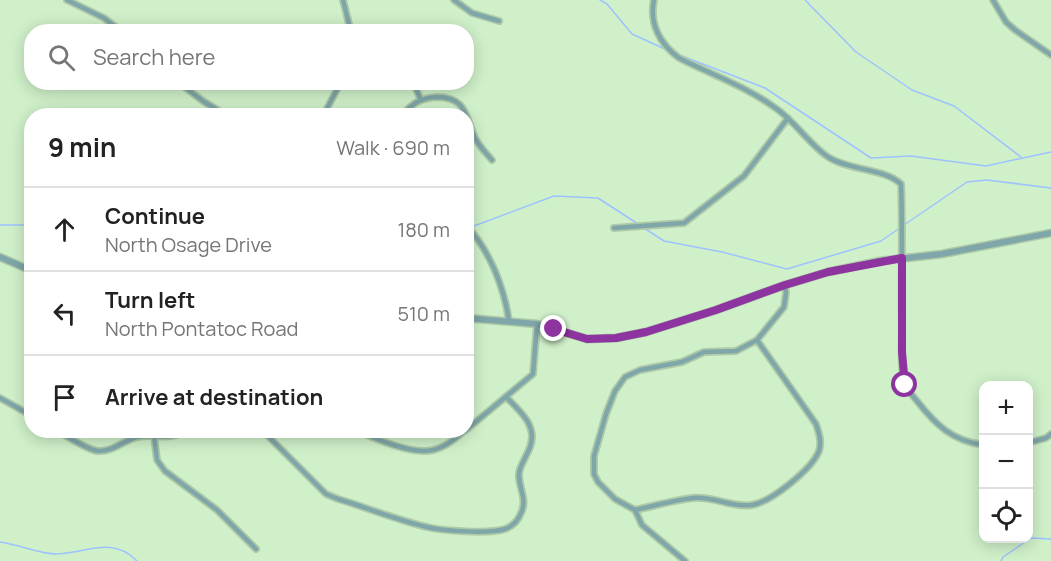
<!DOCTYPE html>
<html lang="en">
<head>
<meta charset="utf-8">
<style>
  body { margin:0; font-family:Manrope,sans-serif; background:#f6f6f6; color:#222 }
  .controls { position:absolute; right:18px; bottom:18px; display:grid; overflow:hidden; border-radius:12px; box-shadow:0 3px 15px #0003 }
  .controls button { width:54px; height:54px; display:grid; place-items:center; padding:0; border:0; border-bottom:2px solid #e0e0e0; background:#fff; color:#222; font:30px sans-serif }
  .stop { position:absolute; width:18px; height:18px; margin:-14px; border:4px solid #8e34a0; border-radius:50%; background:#fff }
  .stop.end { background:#8e34a0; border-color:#fff; box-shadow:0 2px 6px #0008 }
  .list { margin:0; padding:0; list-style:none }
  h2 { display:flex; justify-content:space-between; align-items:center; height:78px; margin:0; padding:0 24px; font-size:26px }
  h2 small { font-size:20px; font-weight:400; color:#767676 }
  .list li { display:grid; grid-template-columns:39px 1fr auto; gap:18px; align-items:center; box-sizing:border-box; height:84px; padding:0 24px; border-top:2px solid #e0e0e0 }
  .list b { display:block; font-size:22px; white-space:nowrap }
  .list p { margin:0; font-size:20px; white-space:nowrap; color:#767676 }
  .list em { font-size:20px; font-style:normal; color:#767676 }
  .icon { flex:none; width:33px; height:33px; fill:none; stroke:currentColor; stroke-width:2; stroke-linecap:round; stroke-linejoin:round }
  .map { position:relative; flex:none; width:1051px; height:561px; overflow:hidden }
  .search { position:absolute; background:#fff; box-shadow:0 3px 15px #0003; left:24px; top:24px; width:450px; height:66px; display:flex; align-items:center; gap:15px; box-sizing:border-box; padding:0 21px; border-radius:24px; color:#767676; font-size:22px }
  .panel { position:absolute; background:#fff; box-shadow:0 3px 15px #0003; left:24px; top:108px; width:450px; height:330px; border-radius:24px }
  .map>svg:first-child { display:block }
</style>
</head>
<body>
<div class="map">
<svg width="1051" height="561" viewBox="0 0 1051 561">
  <rect width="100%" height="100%" fill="#cff0c9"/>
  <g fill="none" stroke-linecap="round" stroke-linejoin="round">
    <path stroke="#9ec2fe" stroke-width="1.5" d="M600,0L607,4L632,34L667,50
      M805,0L856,52L912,90L954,106L1021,157
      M677,54L765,88L871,158L911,156L986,166L1051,152
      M0,225H32
      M904,225L967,182L987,180L1051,188
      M644,228L664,241L722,252L787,269L881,241L900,228
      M466,229L554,196L598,198L638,224
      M0,542C17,544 40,554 56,554C85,554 112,535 137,561
      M1001,561L1003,557L1031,538L1051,539"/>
    <g stroke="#aecaa8" stroke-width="8">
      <path id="minor" d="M67,0L104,18L122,32
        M343,0L351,32
        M454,0L472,13L499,21
        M654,0C649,24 660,44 679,58C710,74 745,86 774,107C794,120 809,144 828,157C850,171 884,168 901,184C903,232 901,279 902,327C902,341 900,375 905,386C908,391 913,396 917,401C936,425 952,441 984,445
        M993,0L1006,22L1015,30L1051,55
        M178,82L203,101L227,116
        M413,82L420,98
        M323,116L341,82
        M401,116C413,103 420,98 437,97C467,97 466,118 475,138C479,146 486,153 492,160
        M466,225C490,251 504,287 509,321
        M614,228L684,223L744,176L788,118
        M0,398L32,416
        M56,430C67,436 87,450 98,451C113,452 124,440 137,437C156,433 169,442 187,430
        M262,430L326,494L338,499C368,508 397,520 427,527C442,531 490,534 505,529C513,526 518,521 521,513C529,498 515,483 520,469C523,461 527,455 530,447C538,426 520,411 506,397
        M356,430C376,439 412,455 433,450C446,447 456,438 465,430
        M466,430L533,374L537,324
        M154,436L157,460L165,471L217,510L256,549
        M1028,443L1046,438L1051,434
        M635,510C654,506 674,500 693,498C714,496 732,508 752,505C771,502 812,469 819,451C822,442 819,433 816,424L757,340
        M685,561L642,525L635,510L615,499L598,482L594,474V456L606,414L615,391L625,377L640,370L682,362L704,352L736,351L757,340L784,307L786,293L785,285"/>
    </g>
    <g stroke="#aecaa8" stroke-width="9">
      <path id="tertiary" d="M0,257L32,271
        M466,318L537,324L587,339L616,338L646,332L716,310L785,285L828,272L880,261L942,254L1051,233"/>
    </g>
    <use href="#minor" stroke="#7fa6a8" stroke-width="4.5"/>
    <use href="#tertiary" stroke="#7fa6a8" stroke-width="6"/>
  </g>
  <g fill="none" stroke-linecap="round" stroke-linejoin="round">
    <path stroke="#8e34a0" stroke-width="8" d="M554,329L587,339L616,338L646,332L716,310L785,285L828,272L902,258V352L905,385"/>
  </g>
</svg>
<div class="controls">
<button>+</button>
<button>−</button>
<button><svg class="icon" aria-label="locate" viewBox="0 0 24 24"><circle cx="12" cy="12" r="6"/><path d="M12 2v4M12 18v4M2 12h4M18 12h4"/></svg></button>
</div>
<div class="stop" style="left:905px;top:385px"></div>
<div class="stop end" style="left:554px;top:329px"></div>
<div class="search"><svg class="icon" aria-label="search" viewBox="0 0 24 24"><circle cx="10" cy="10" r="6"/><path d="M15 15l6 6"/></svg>Search here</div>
<section class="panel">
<h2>9 min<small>Walk · 690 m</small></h2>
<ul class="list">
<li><svg class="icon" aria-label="ahead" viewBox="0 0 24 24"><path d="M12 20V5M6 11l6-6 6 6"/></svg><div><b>Continue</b><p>North Osage Drive</p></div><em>180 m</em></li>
<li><svg class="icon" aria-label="left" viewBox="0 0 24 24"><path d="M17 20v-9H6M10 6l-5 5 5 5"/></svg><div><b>Turn left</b><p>North Pontatoc Road</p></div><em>510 m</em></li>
<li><svg class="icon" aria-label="arrive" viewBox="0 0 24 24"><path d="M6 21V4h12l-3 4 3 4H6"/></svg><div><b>Arrive at destination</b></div></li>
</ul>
</section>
</div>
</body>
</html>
